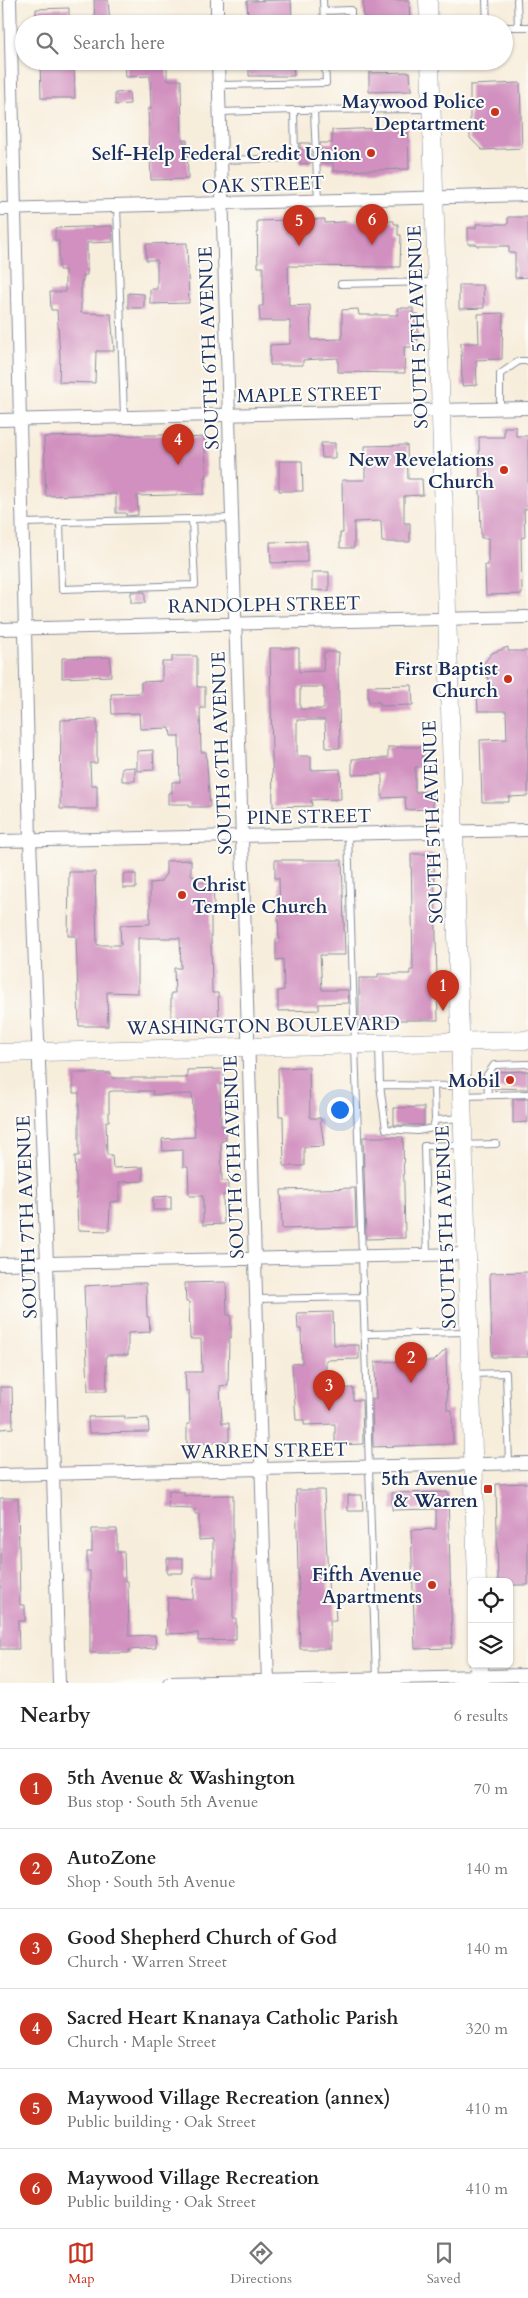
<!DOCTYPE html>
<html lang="en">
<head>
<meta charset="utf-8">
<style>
  body { margin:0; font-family:Cardo,serif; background:#f2f2f2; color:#222 }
  .controls { position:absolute; right:15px; bottom:15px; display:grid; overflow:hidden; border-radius:8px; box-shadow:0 1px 4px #0004 }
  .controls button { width:45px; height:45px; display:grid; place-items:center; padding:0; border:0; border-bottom:1px solid #e0e0e0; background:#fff; color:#222; font:25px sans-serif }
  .you { position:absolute; left:339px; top:1109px; width:18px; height:18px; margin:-12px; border:4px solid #fff; border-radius:50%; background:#1a73e8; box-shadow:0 0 0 8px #1a73e833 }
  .badge { display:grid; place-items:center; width:32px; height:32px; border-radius:50%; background:#c8321e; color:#fff; font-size:16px; font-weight:700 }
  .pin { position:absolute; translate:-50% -41px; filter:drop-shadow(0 1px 2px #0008) }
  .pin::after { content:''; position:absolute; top:26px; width:18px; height:15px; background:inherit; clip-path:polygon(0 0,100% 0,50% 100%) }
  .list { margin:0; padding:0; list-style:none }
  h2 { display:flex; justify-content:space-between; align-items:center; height:65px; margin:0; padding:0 20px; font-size:21px }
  h2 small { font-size:16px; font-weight:400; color:#767676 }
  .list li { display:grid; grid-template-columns:32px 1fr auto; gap:15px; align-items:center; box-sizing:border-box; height:80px; padding:0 20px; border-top:1px solid #e0e0e0 }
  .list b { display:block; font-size:19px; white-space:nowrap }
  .list p { margin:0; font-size:16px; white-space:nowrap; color:#767676 }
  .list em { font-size:16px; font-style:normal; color:#767676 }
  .icon { flex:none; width:28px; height:28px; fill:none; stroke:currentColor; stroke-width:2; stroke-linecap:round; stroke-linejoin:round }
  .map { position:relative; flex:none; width:528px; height:1683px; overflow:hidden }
  .search { position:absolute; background:#fff; box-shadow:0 1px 4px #0004; left:15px; right:15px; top:15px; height:55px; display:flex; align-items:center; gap:12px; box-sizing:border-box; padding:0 18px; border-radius:28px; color:#767676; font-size:19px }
  .sheet { height:545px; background:#fff }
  nav { display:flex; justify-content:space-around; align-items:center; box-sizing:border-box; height:70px; border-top:1px solid #e0e0e0; background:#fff; font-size:14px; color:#767676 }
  nav a { display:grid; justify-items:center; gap:2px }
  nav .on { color:#c8321e }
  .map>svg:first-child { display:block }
</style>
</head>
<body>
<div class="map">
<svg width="528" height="1683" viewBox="0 0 528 1683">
  <rect width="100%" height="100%" fill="#fdfcf7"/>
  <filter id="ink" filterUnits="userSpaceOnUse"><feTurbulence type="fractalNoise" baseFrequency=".02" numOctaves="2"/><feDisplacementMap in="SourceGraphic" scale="10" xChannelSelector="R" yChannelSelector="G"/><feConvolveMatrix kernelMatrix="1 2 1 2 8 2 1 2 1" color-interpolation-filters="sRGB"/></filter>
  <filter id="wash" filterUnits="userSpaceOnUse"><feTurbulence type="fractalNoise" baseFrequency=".0096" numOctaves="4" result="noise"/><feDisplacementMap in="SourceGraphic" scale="20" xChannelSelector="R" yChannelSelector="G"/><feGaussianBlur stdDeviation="1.12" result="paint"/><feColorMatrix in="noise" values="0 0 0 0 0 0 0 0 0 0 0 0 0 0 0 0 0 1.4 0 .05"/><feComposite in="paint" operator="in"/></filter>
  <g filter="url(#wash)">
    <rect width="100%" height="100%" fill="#f7eddb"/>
    <g id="blocks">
      <path fill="#d190bf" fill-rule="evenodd" d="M94,0H108L110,23L95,24Z
        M291,0L292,19L248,20L247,1Z
        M363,0H409L410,24H364Z
        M69,8V24H36V9Z
        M40,61H74L75,98H41Z
        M125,61H167V80H181L182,140H187L188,179L151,180L148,109H151L150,76L126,77Z
        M293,61L294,76H249V62Z
        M410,72L411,91L369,92V73Z
        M520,83L522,148L482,150L470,138V85Z
        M129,92L130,104L115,105V93Z
        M408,127L409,169L333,171V163H321L320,143H332V130Z
        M300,143H310L311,163L300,164Z
        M508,217H528V277L515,278V253H509V246H477L476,244H468V228H476V224H508Z
        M325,219V223L359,221V225H381V221H394V224H398V235H401L400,267L288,266L289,306L310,305L311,340L342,339V310L358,309L359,315H398L397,308H413V314H418V340L415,341V347H404L405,373L338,372V358L303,360V365H270V345L290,344V321H260L259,306H263V267H258L257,221Z
        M112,226L113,242L87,243V275H83V281H81V313L111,314L114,351H96L95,383L59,382L60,356L57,310H51L50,292H65V270H59V241H55V228Z
        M187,243L189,303L150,304V289H157V260H146V244Z
        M459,285H483L484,308L459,309Z
        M128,293L144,294V308H128Z
        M503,313L502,359L476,360L477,385L462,386L461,343H479L478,314Z
        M504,427H516V436H528V509H524L525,537L521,538L522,594L486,595L485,565H488V538H481L479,437H504Z
        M148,435H186V438L204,437L207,477H204V494L137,496L138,515L126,516V513H116V494L46,496L44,437Z
        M321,443H335V458H322Z
        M407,445L408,479H422L423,495L404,496V523H410V542H382L381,521L354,522V548H340V533H343L342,480H365V446Z
        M279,461H302L303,491H279Z
        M307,541V562L271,563L270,542Z
        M312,572H329V591L312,590Z
        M131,592H145V603H131Z
        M508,647V651H528V796L509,797V802H482L480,740L507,739L506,711H478L477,690H495L486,675L484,663L492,653Z
        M270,648H299V672L323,671L324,652H339L338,668L340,748H326L325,720H297V756H311V770L340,769L341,799L311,800L312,806L273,807ZM300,687H324V709H300Z
        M172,656H197V687H205V708H200L201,752H206L210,807H189V804H168V793H172V782H180L179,736H171L170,728L140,729L139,713L112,714L111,694L141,693V682L162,681V662H172Z
        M110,657L111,676L62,678V658Z
        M412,685L413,705L380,706V702H368V686Z
        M97,719V763H90L91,785H97V809H60L61,720Z
        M388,747H422V767H415V792L432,791L433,809L406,810L405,797L382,798V774L352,775V759L388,758Z
        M153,750L154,770L137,771V751Z
        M135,767V781H122V768Z
        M411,854H434L438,1020H359V978H378V974H410V970H413Z
        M191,860V874L199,882H213L214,907H211V937L212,993H218L219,1019H171V993H175L174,968H181L180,938H138V993L107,992L108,1026H79L76,936H68L69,872H95L97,945H121L120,925L150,924V883L160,882L166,874V861Z
        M275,860H342L345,955H320L322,990H348L349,1003L319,1004V1010L278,1011V991L284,990L283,959L276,960V939H279L278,916H280L279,878H275Z
        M123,874H136V888H123Z
        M309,1067L310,1118H320L324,1146L304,1147V1166H284L283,1116H279L278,1068Z
        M224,1069V1084H220L221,1126H225L226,1141H221L222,1181H228V1195H223L224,1224L203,1225V1196H189L188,1167H183V1150L163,1151L162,1139L195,1137L192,1094L153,1095V1091H112L109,1092V1121H106L107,1155H112L113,1168L143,1167V1181L119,1182V1201L110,1202L109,1231L78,1230L75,1156H79V1093H73V1073H111L112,1078H187V1070Z
        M528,1071V1089L493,1088V1076L495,1072Z
        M513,1099H528V1122L513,1123Z
        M424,1107V1125H394V1108Z
        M363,1137H403L405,1238L366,1239Z
        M355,1188L356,1227L282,1229L281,1190Z
        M171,1196V1210H153V1197Z
        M528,1272V1357H492L490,1273Z
        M226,1282L227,1315H231V1338H229L228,1385L220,1386L222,1423H229V1442L187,1444V1424H190L189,1391H186L185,1372H202L201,1339H190L189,1302H186L185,1283Z
        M134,1283H146L147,1317H149L150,1332L128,1333V1355H106L107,1391H88L84,1286Z
        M333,1312L334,1345H359V1359L326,1360V1389L353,1388V1400H362L363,1444L335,1445V1424L304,1425V1420H296L292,1364L302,1363L301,1329H298L297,1313Z
        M446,1349L447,1410H452L453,1444L373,1447L372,1399H376L375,1362L434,1361Z
        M0,1387H12L13,1428L0,1429Z
        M125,1416V1419L148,1418L149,1432L89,1433L88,1417Z
        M528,1483V1585H509V1582H498L496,1484Z
        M296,1490H324L329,1601H335L336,1621H330V1649H300Z
        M169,1491L184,1492V1496L233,1495V1618H236V1640L198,1641V1633L166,1634L168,1598L193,1599L194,1577H213V1539L199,1540V1515H195V1509L168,1508Z
        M448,1492L452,1648L415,1649L411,1530L436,1529V1509L392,1510V1493Z
        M348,1495H362L363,1511H348Z
        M0,1498H18L20,1605H25V1621H18L19,1649H0Z
        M92,1529H117V1552H124L125,1581H128L129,1636L155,1635L156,1648L129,1650V1653H90V1571H87V1552H92Z
        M167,1558H183V1573H167Z"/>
    </g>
  </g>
  <g filter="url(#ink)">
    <use href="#blocks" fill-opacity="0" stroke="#898e9c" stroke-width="1"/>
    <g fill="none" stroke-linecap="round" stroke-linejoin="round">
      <g stroke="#898e9c" stroke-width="8">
        <path id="lane" d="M323,0L324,24
          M486,0L487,24
          M517,0L518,27
          M324,11L351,10V24
          M504,27H528
          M219,85L326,83L325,61
          M294,110L430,109
          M314,111L318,201
          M220,112L294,110L295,158L221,160
          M117,206L124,417
          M341,284L435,282
          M500,408V374L519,361H528
          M60,522L62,589L195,585L192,519
          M23,523L232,518
          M348,834L376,1679
          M379,1045L380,1085L460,1086
          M380,1085L386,1129L417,1131L433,1128L435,1120
          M434,1086L435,1120L462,1118
          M488,1095L487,1075L494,1065L528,1064
          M464,1096L528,1094
          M427,1255L424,1146L496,1144
          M256,1299L363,1297
          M365,1334L468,1332
          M471,1374L506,1373L509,1464"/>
      </g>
      <g stroke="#898e9c" stroke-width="14">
        <path id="street" d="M10,0L30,841L47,1263L59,1683
          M217,0V24
          M218,61L268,1683
          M0,209L528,195
          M0,420L528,408
          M0,629L528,617
          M0,841L528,830
          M0,1264L467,1254
          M0,1475L528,1463
          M169,1683L528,1675"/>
      </g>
      <g stroke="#898e9c" stroke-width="19">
        <path id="secondary" d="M428,0L429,24
          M430,61L477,1582
          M0,1053L528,1040
          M479,1664L480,1683"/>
      </g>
      <use href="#lane" stroke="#fff" stroke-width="6"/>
      <use href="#street" stroke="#fff" stroke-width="12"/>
      <use href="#secondary" stroke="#fff" stroke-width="18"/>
    </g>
  </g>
  <g fill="#c8321e" stroke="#fdfcf7" stroke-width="2">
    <circle cx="495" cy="112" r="5"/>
    <circle cx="371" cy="153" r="5"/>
    <circle cx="504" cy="470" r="5"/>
    <circle cx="508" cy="679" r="5"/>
    <circle cx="182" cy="895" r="5"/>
    <circle cx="510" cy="1080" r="5"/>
    <rect x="483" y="1484" width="10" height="10" rx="2.5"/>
    <circle cx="432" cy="1585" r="5"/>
  </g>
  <g text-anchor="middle" stroke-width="4" stroke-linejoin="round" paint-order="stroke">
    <g font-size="19" font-weight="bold" fill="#1b2f5e" stroke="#fdfcf7" text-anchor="end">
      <text x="485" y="108">Maywood Police<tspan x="485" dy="22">Deptartment</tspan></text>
      <text x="361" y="160">Self-Help Federal Credit Union</text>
      <text x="494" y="466">New Revelations<tspan x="494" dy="22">Church</tspan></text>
      <text x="498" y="675">First Baptist<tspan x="498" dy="22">Church</tspan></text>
      <text x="192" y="891" text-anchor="start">Christ<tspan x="192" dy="22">Temple Church</tspan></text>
      <text x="500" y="1087">Mobil</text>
      <text x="478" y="1485">5th Avenue<tspan x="478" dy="22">&amp; Warren</tspan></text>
      <text x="422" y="1581">Fifth Avenue<tspan x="422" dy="22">Apartments</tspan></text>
    </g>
    <g font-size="19" fill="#1b2f5e" stroke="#fdfcf7">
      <text transform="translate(263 184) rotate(-2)" y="7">OAK STREET</text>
      <text transform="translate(417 327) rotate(-92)" y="7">SOUTH 5TH AVENUE</text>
      <text transform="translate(208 348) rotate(-92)" y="7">SOUTH 6TH AVENUE</text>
      <text transform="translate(309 394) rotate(-1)" y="7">MAPLE STREET</text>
      <text transform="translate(264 604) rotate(-1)" y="7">RANDOLPH STREET</text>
      <text transform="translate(221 753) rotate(-92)" y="7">SOUTH 6TH AVENUE</text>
      <text transform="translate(309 816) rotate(-1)" y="7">PINE STREET</text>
      <text transform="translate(432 822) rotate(-92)" y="7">SOUTH 5TH AVENUE</text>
      <text transform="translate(263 1025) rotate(-1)" y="7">WASHINGTON BOULEVARD</text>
      <text transform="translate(233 1157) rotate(-92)" y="7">SOUTH 6TH AVENUE</text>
      <text transform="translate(26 1217) rotate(-92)" y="7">SOUTH 7TH AVENUE</text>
      <text transform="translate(445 1227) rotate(-92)" y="7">SOUTH 5TH AVENUE</text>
      <text transform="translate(264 1450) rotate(-1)" y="7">WARREN STREET</text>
    </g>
  </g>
</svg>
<div class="controls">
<button><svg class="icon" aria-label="locate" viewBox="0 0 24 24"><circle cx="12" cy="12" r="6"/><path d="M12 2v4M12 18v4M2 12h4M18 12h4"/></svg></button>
<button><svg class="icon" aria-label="layers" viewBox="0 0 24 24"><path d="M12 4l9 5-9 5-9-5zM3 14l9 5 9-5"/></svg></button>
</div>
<div class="you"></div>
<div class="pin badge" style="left:443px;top:1011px">1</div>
<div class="pin badge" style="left:411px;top:1383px">2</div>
<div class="pin badge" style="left:329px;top:1411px">3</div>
<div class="pin badge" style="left:178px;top:465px">4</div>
<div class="pin badge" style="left:299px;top:246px">5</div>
<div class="pin badge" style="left:372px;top:245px">6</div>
<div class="search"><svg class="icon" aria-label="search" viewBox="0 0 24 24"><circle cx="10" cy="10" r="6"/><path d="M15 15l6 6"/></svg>Search here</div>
</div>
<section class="sheet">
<h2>Nearby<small>6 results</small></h2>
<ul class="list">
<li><span class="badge">1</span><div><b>5th Avenue &amp; Washington</b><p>Bus stop · South 5th Avenue</p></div><em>70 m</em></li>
<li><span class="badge">2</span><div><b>AutoZone</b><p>Shop · South 5th Avenue</p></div><em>140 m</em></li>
<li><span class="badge">3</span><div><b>Good Shepherd Church of God</b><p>Church · Warren Street</p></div><em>140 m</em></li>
<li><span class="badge">4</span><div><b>Sacred Heart Knanaya Catholic Parish</b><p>Church · Maple Street</p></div><em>320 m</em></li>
<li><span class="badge">5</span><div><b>Maywood Village Recreation (annex)</b><p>Public building · Oak Street</p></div><em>410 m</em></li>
<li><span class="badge">6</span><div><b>Maywood Village Recreation</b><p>Public building · Oak Street</p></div><em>410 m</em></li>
</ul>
</section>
<nav>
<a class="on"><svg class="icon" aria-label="map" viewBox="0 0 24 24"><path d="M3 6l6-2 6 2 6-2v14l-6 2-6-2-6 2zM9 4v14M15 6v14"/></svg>Map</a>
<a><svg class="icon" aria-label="directions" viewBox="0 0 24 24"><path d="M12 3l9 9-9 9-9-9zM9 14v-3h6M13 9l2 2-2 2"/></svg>Directions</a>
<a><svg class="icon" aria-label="saved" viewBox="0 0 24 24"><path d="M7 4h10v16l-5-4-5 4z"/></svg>Saved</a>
</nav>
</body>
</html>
